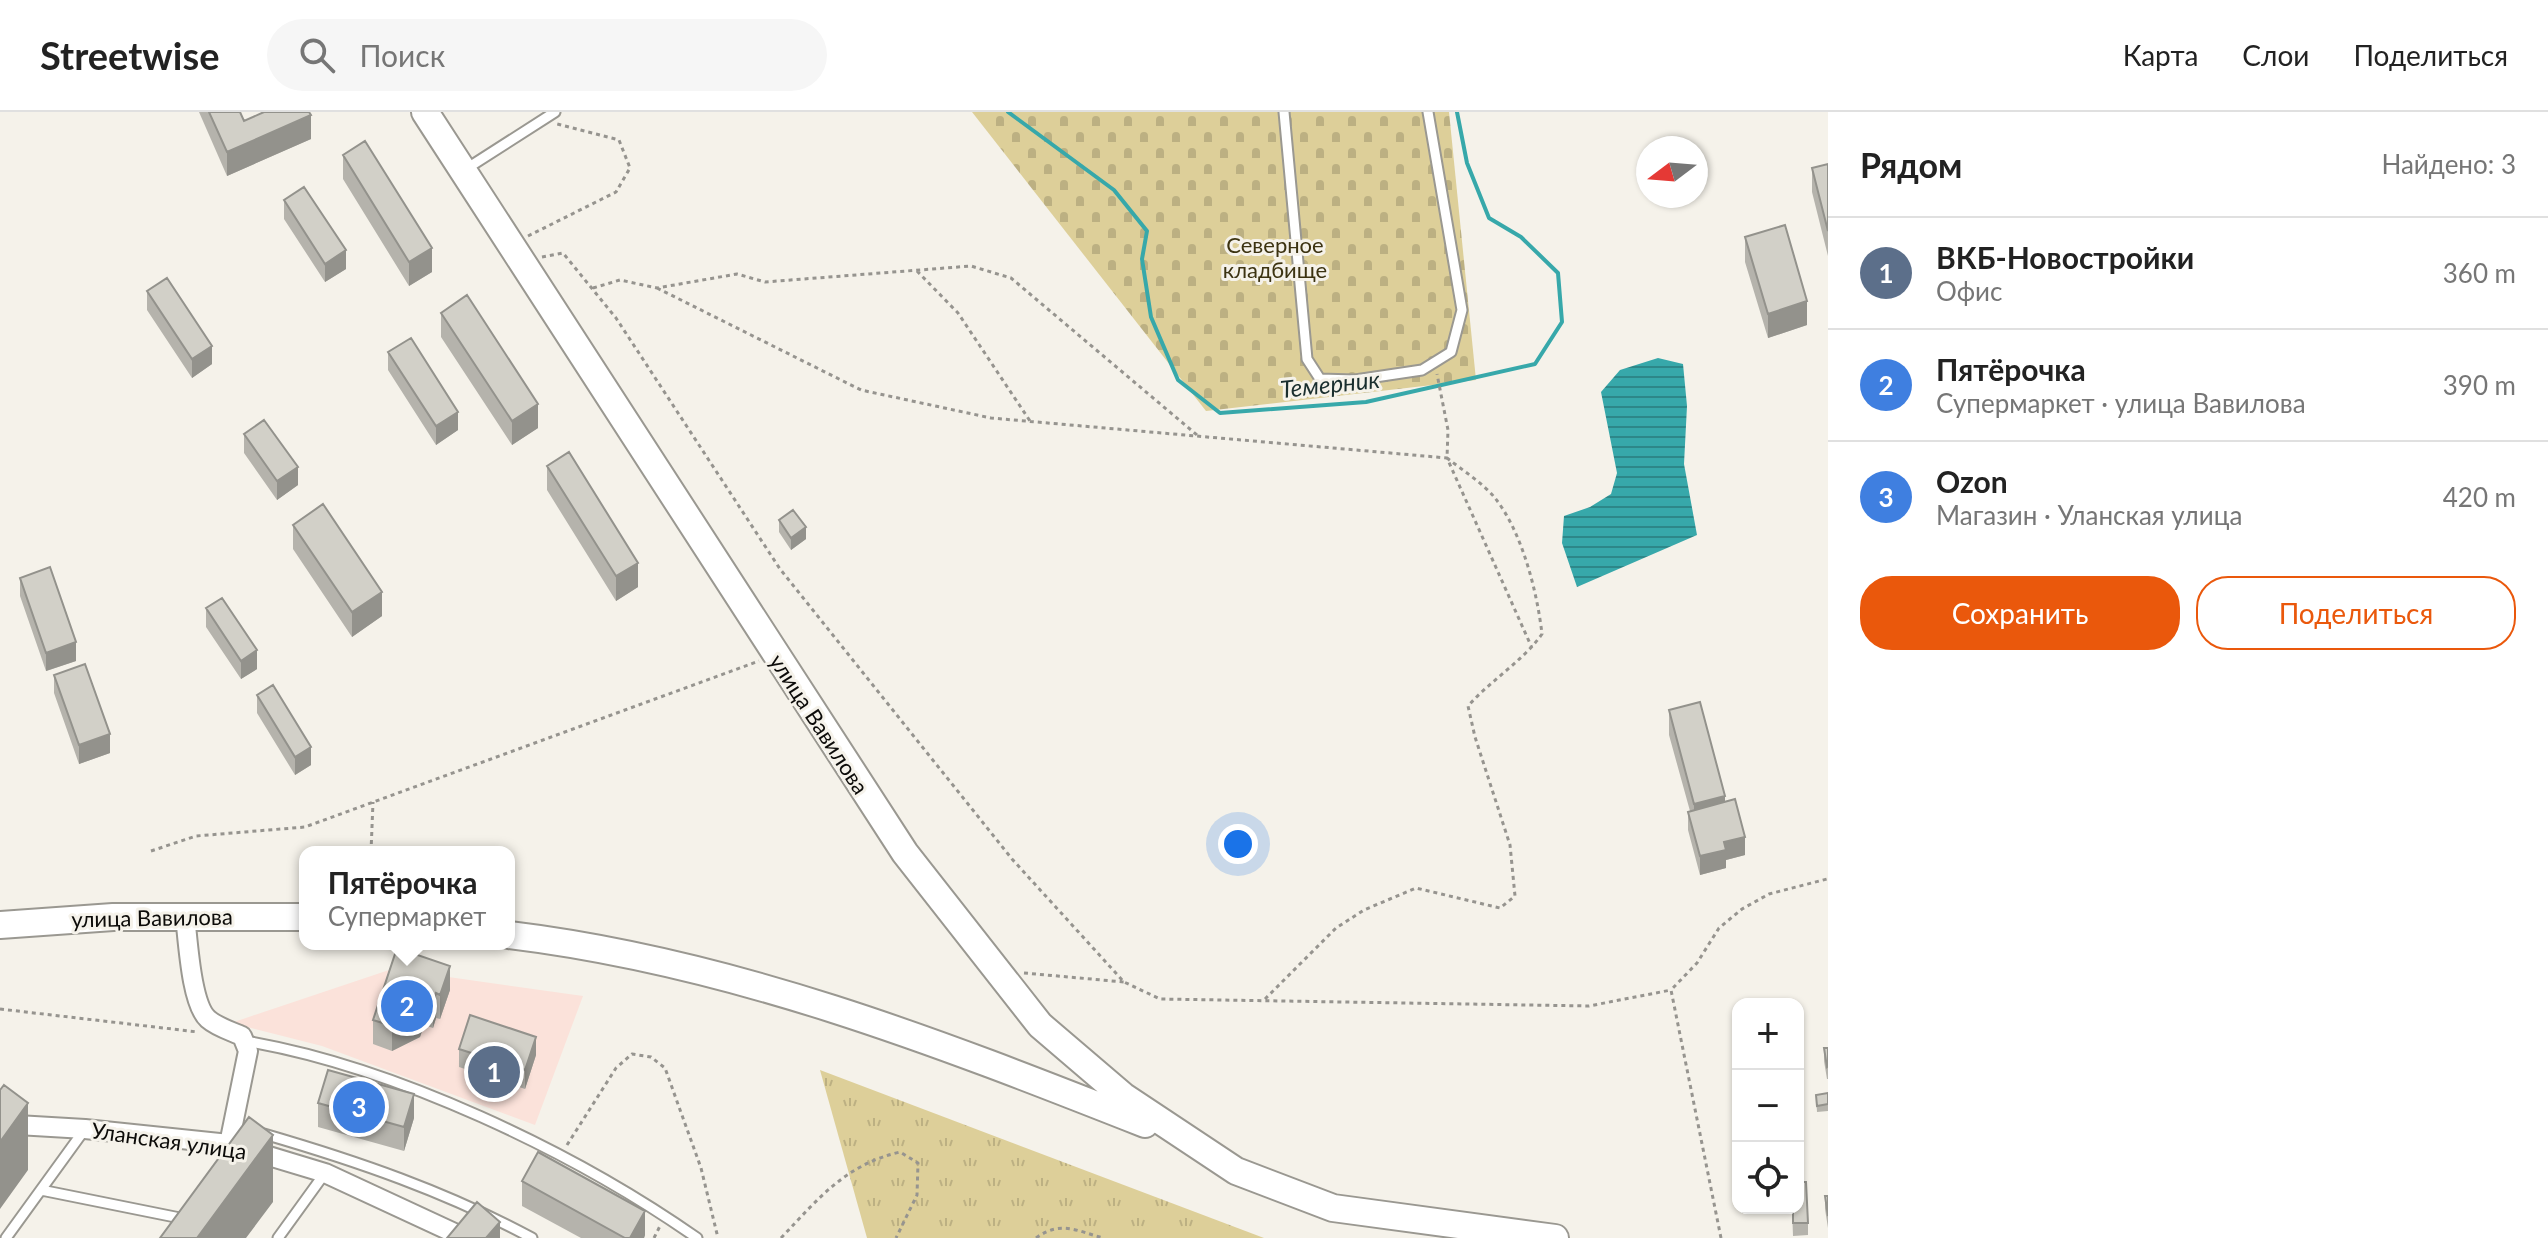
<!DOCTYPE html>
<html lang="ru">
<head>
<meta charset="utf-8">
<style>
  body { margin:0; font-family:Lato,sans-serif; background:#f6f6f6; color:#222 }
  .controls { position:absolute; right:24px; bottom:24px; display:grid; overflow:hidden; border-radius:16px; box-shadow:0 2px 6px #0004 }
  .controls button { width:72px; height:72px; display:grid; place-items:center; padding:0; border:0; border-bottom:2px solid #e0e0e0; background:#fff; color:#222; font:40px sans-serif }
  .compass { position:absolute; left:1636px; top:24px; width:72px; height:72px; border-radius:50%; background:#fff; box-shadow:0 2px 6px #0004; rotate:254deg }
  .you { position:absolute; left:1238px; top:732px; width:28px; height:28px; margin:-20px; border:6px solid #fff; border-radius:50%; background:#1a73e8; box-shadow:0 0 0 12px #1a73e833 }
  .badge { display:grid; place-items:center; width:52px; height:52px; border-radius:50%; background:#ea580c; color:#fff; font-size:26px; font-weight:700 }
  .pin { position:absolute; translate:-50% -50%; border:4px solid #fff; box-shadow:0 2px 8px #0006 }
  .popup { position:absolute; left:299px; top:734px; width:216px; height:104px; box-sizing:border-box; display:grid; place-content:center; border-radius:16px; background:#fff; filter:drop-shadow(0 2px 6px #0005); font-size:26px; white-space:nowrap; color:#767676 }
  .popup b { font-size:30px; color:#222 }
  .popup::after { content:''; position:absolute; left:50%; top:100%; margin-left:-16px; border:16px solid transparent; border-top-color:#fff }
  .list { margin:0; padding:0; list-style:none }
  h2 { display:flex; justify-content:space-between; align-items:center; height:104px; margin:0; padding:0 32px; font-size:34px }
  h2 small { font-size:26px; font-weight:400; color:#767676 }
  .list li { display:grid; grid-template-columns:52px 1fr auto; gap:24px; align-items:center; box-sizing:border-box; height:112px; padding:0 32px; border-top:2px solid #e0e0e0 }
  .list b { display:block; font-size:30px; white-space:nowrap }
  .list p { margin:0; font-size:26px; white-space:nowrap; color:#767676 }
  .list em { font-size:26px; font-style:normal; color:#767676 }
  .actions { display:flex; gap:16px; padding:24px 32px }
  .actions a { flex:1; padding:18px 0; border:2px solid #ea580c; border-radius:32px; text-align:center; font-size:28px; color:#ea580c }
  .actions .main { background:#ea580c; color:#fff }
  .icon { flex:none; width:44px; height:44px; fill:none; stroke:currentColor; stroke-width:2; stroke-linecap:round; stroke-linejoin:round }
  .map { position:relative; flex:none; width:1828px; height:1126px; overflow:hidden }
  header { display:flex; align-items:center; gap:48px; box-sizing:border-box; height:112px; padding:0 40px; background:#fff; border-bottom:2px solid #e0e0e0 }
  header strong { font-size:38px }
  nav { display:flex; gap:44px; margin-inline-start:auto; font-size:28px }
  .search { width:560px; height:72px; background:#f6f6f6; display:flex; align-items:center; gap:20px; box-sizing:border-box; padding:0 28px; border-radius:44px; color:#767676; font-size:30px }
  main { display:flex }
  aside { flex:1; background:#fff }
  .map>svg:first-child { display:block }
</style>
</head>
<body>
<header>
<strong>Streetwise</strong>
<div class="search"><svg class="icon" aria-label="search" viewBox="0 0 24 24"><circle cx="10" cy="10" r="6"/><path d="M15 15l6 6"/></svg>Поиск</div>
<nav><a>Карта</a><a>Слои</a><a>Поделиться</a></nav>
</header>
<main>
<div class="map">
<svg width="1828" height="1126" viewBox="0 0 1828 1126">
  <defs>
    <pattern id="cemetery-stones" width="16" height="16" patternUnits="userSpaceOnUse" patternTransform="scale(2)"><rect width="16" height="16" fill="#ddcf99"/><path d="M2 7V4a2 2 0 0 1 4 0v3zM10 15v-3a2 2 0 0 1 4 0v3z" fill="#bcb082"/></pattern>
    <pattern id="park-tufts" width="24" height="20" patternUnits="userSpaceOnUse" patternTransform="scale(2)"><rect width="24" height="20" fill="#ddcf99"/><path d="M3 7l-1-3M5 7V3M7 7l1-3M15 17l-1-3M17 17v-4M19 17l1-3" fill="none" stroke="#bcb082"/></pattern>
    <pattern id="water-rules" width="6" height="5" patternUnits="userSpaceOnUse" patternTransform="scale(2)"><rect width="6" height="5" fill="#37a8aa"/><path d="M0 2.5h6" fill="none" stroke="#2d8789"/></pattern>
  </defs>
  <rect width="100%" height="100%" fill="#f5f2ea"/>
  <path fill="#fbe2da" d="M392,857L583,884L535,1013L322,934L231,911Z"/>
  <path fill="url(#cemetery-stones)" d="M972,0H1449L1476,268L1206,299Z"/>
  <path fill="url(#park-tufts)" d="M820,958L1264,1126H867Z"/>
  <path fill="url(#water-rules)" d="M1658,246L1683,252L1687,294L1684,352L1697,423L1577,475L1562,431L1564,404L1590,395L1611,382L1617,361L1601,280L1620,258Z"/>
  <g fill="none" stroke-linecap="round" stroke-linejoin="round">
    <path stroke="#37a8aa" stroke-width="4" d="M1008,0L1114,78L1147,119L1142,147L1151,205L1178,268L1220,301L1366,290L1535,252L1562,210L1558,161L1521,125L1489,106L1467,51L1457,0"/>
    <g stroke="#9a9891" stroke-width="13">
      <path id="lane" d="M1284,0L1307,247L1320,267L1355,268L1422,258L1451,240L1462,198L1428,0
        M466,57L555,0
        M245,929C394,954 574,1040 697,1126
        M264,1022C357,1049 447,1080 532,1126
        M41,1078L185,1107
        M6,1126L85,1017
        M278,1126L325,1061"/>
    </g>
    <g stroke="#9a9891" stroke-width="22">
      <path id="street" d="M185,804C188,828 191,892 208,907C217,915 231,919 242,924L248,939L229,1032
        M0,1012L85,1017L229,1032L325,1061L465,1126"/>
    </g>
    <g stroke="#9a9891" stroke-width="30">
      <path id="secondary" d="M425,0L905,741L1040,913L1123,984L1236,1059L1333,1096L1555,1126
        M0,813L113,805H305
        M509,823C732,850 937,930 1145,1012"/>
    </g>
    <path stroke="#96948f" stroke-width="3" stroke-dasharray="4 4" stroke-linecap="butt" d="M528,124L616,80L630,56L619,28L557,12
      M542,145L563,141L616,206L780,457L1012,747L1124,870L1160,887L1589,894L1671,878
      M917,159L958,201L1030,309
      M593,176L620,168L657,176L737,162L765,170L971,154L1011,166L1197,323
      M657,176L861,278L991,306L1447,346L1532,536
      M151,739L196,724L305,715L759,549
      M371,740L373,690
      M1024,861L1124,870
      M1265,887L1336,816L1364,798L1416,776L1500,796L1515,784L1510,733L1475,625L1468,594C1491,568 1523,549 1542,522C1537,479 1522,420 1495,386C1483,371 1462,358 1447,346L1448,318L1437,262
      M0,897L198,920
      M567,1033L616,956L632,942L651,945L665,956L701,1056L718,1126
      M654,1126L660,1114
      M781,1126C819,1086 845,1053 900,1040L918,1051L917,1083L896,1126
      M1036,1126C1061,1108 1077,1119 1103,1126
      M1721,1126L1671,878L1697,851L1719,816L1742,797L1769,782L1827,767L1828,770"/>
    <use href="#lane" stroke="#fff" stroke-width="9"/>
    <use href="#street" stroke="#fff" stroke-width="18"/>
    <use href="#secondary" stroke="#fff" stroke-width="26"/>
  </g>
  <path fill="#b5b3ac" d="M199,0H240L244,9L311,27L227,64Z
    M343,43L432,160L409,174L343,67Z
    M1828,52V144L1812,80V56Z
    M284,88L346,157L325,170L284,107Z
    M1745,125L1807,213L1768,226L1745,150Z
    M147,179L212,252L192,266L147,198Z
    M441,201L538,316L512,333L441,225Z
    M388,240L458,318L436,333L388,258Z
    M244,322L298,373L277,388L244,341Z
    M547,354L638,475L616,489L547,378Z
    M779,408L806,427L791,438L779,420Z
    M293,413L382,504L352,525L293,437Z
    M20,466L76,549L46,559L20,484Z
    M206,496L257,557L241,567L206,515Z
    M54,563L110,641L79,652L54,581Z
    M257,583L311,653L295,663L257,601Z
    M1669,598L1725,690L1745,743L1726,748V756L1700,763L1688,718V700L1690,699L1669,623Z
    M397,836L450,878L440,907L436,906L433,916L424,913L420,925L392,939L373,932V908Z
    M1824,936H1828V967H1827L1824,949Z
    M459,937L536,943L525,977L459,955Z
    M1828,981V999L1817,1000L1816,983Z
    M318,991L414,1006L404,1039L318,1015Z
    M522,1069L645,1123L644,1126H581L522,1094Z
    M1825,1084H1828V1116L1825,1097Z
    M1792,1096H1798L1808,1111V1123L1793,1124Z"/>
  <path fill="#93928c" d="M311,3V27L227,64V40Z
    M432,136V160L409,174V150Z
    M346,138V157L325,170V152Z
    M1807,189V213L1768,226V202Z
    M212,234V252L192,266V247Z
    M538,292V316L512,333V309Z
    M458,300V318L436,333V314Z
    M298,355V373L277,388V369Z
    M806,415V427L791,438V426Z
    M638,451V475L616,489V464Z
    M382,480V504L352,525V500Z
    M76,530V549L46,559V541Z
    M257,538V557L241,567V549Z
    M110,622V641L79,652V633Z
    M311,635V653L295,663V645Z
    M1725,684V708L1694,716V692Z
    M1745,725V743L1726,748V756L1700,763V744L1724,730Z
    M450,854V878L440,907V883Z
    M436,881V906L433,916V891Z
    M424,889V913L420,925L392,939V914Z
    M536,925V943L525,977V958Z
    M414,982V1006L404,1039V1015Z
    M28,991V1058L0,1097V1030Z
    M273,1023V1090L246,1126H197Z
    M645,1099V1123L644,1126H630Z
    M500,1110V1126H486Z"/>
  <path fill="#d2d0c8" stroke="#93928c" stroke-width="2" d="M209,0H240L244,9L264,0H309L311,3L227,40Z
    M365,29L432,136L409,150L343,43Z
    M1828,52V119L1812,56Z
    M304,75L346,138L325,152L284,88Z
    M1785,113L1807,189L1768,202L1745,125Z
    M167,166L212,234L192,247L147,179Z
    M467,183L538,292L512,309L441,201Z
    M411,226L458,300L436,314L388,240Z
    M264,308L298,355L277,369L244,322Z
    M569,340L638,451L616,464L547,354Z
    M323,392L382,480L352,500L293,413Z
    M793,398L806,415L791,426L779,408Z
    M50,455L76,530L46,541L20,466Z
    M222,486L257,538L241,549L206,496Z
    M85,552L110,622L79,633L54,563Z
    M273,573L311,635L295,645L257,583Z
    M1700,590L1725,684L1694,692L1669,598Z
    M1735,687L1745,725L1724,730L1726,738L1700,744L1688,700Z
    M397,836L450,854L440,883L436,881L433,891L424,889L420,901L392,914L373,908Z
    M470,903L536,925L525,958L459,937Z
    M1824,936H1828V954L1827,955Z
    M328,958L414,982L404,1015L318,991Z
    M4,973L28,991L0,1030V978Z
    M1828,981V992L1817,994L1816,983Z
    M249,1005L273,1023L197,1126H160Z
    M538,1040L645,1099L630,1126H625L522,1069Z
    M1798,1070H1806L1808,1111H1793V1096H1798Z
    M1825,1084H1828V1104Z
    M477,1090L500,1110L486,1126H447Z"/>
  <g text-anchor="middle" stroke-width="6" stroke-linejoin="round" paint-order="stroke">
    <g font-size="22" fill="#3c3311" stroke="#f5f2ea">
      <text x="1275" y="141">Северное<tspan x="1275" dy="25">кладбище</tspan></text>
    </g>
    <g font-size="22" fill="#0c0b09" stroke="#f5f2ea">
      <text transform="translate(819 612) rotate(57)" y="8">улица Вавилова</text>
      <text transform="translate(152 806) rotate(-1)" y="8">улица Вавилова</text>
      <text transform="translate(169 1029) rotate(8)" y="8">Уланская улица</text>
    </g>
    <g font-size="24" font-style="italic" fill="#1a2e2e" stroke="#f5f2ea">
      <text transform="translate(1330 273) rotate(-6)" y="8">Темерник</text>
    </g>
  </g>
</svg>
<div class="controls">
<button>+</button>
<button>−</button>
<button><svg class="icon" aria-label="locate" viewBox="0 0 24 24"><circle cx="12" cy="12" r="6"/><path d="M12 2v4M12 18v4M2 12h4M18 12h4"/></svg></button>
</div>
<svg class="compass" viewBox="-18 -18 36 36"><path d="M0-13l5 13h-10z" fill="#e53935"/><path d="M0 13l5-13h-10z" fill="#767676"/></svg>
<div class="you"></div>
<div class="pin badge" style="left:494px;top:960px;background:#5c6f8a">1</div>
<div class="pin badge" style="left:407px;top:894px;background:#3f7fe0">2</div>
<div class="popup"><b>Пятёрочка</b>Супермаркет</div>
<div class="pin badge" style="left:359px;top:995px;background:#3f7fe0">3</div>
</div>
<aside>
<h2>Рядом<small>Найдено: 3</small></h2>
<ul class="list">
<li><span class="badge" style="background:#5c6f8a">1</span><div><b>ВКБ-Новостройки</b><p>Офис</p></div><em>360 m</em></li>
<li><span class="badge" style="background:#3f7fe0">2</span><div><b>Пятёрочка</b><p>Супермаркет · улица Вавилова</p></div><em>390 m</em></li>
<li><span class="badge" style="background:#3f7fe0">3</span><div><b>Ozon</b><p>Магазин · Уланская улица</p></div><em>420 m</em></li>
</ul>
<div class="actions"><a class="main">Сохранить</a><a>Поделиться</a></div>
</aside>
</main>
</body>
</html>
